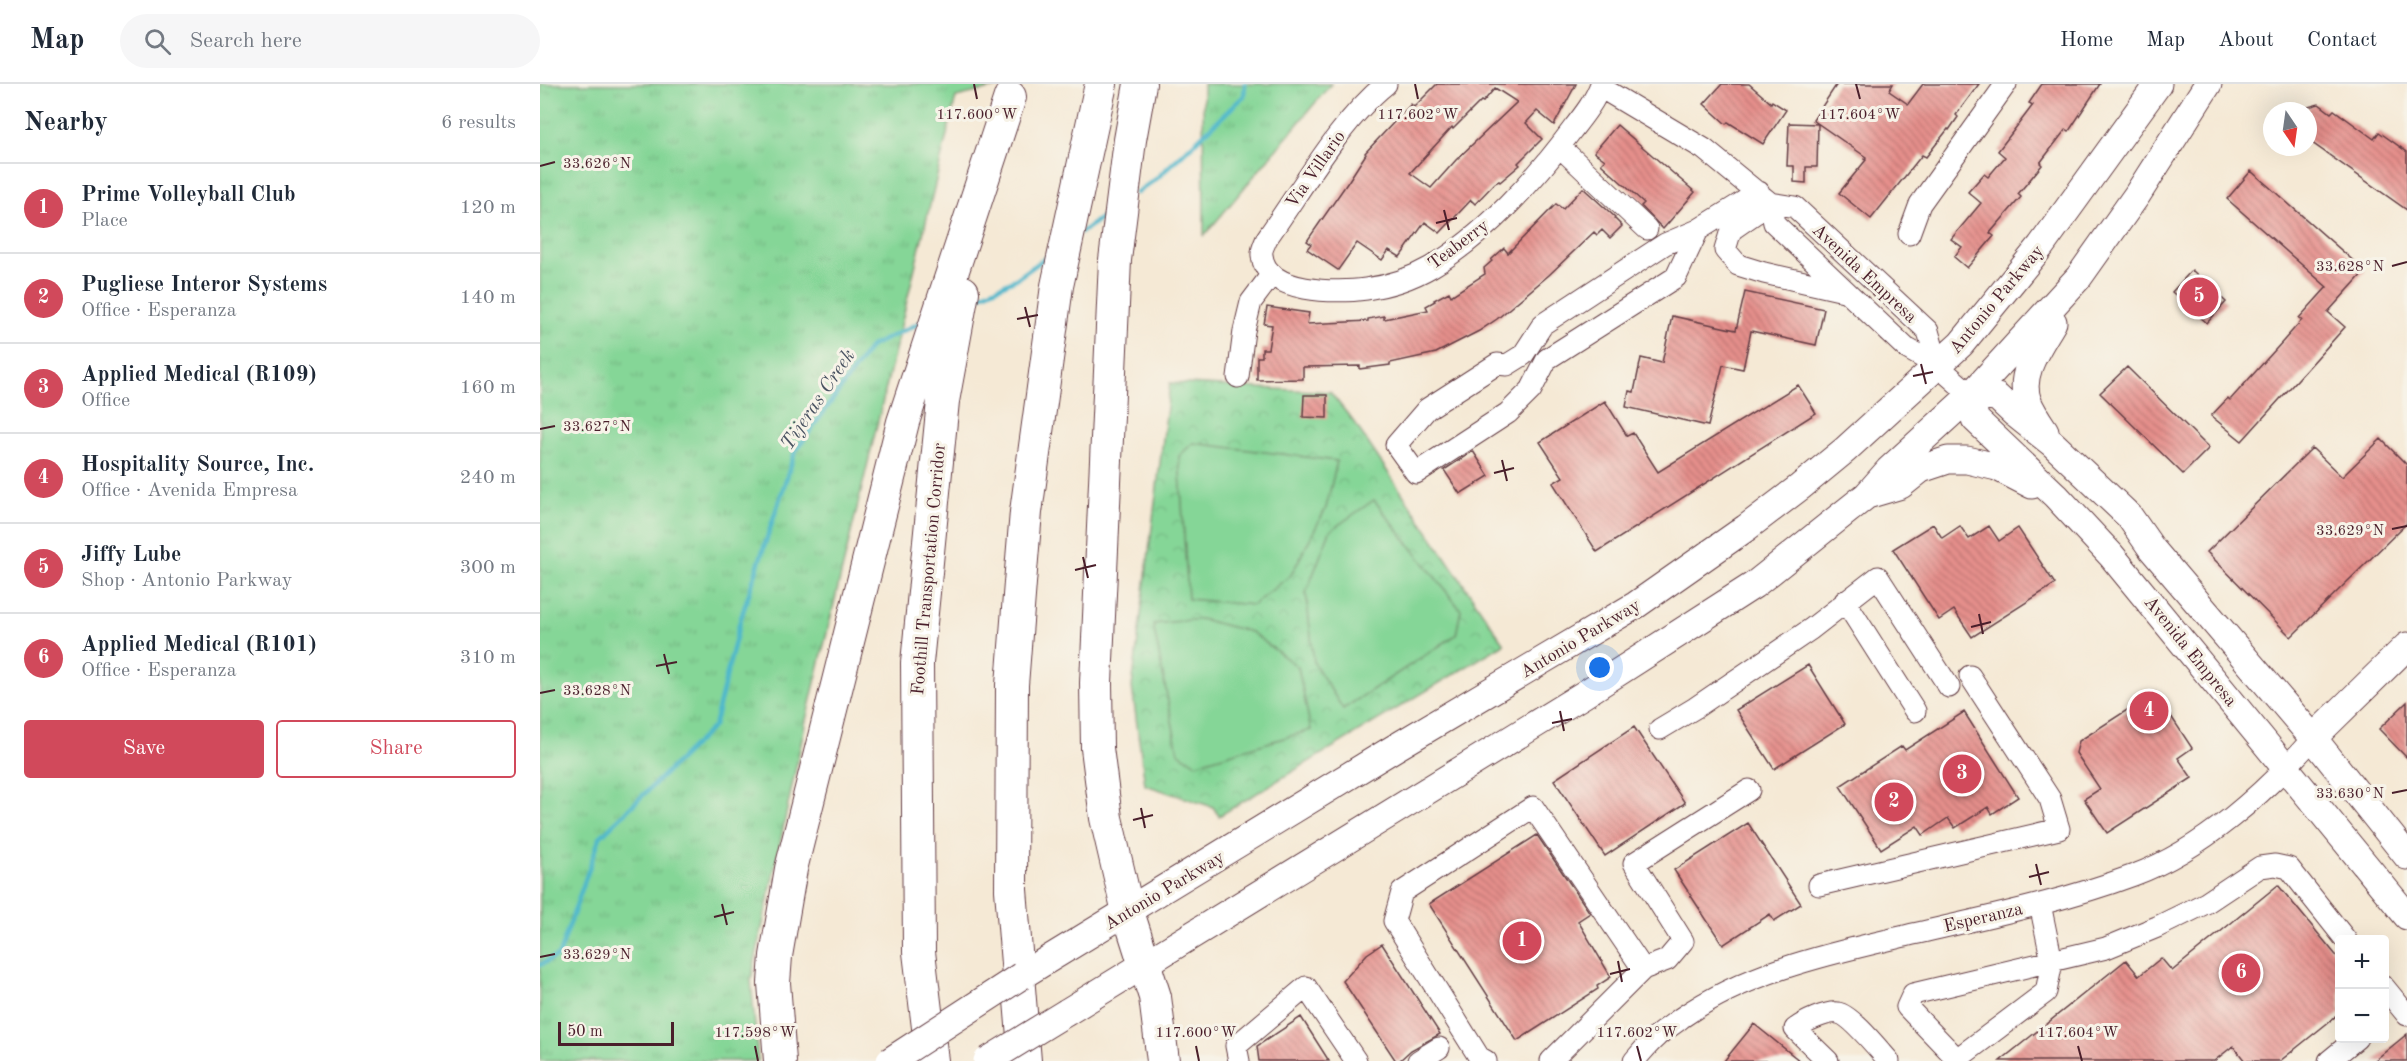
<!DOCTYPE html>
<html lang="en">
<head>
<meta charset="utf-8">
<style>
  body { margin:0; font-family:"Old Standard TT",serif; background:#f6f6f7; color:#1f2937 }
  .controls { position:absolute; right:18px; bottom:18px; display:grid; overflow:hidden; border-radius:6px; box-shadow:0 6px 24px #0002 }
  .controls button { width:54px; height:54px; display:grid; place-items:center; padding:0; border:0; border-bottom:2px solid #e0e1e3; background:#fff; color:#1f2937; font:30px sans-serif }
  .compass { position:absolute; left:1723px; top:18px; width:54px; height:54px; border-radius:50%; background:#fff; box-shadow:0 6px 24px #0002; rotate:167deg }
  .scale { position:absolute; left:18px; bottom:15px; width:116px; box-sizing:border-box; padding-left:6px; border:3px solid #4a1f2b; border-top:0; font-size:16px; line-height:21px; white-space:nowrap; color:#4a1f2b; -webkit-text-stroke:4px #f7f3e8; paint-order:stroke }
  .you { position:absolute; left:1060px; top:584px; width:21px; height:21px; margin:-15px; border:4px solid #fff; border-radius:50%; background:#1a73e8; box-shadow:0 0 0 9px #1a73e833 }
  .badge { display:grid; place-items:center; width:39px; height:39px; border-radius:50%; background:#d1495b; color:#fff; font-size:20px; font-weight:700 }
  .pin { position:absolute; translate:-50% -50%; border:3px solid #fff; box-shadow:0 2px 6px #0006 }
  .list { margin:0; padding:0; list-style:none }
  h2 { display:flex; justify-content:space-between; align-items:center; height:78px; margin:0; padding:0 24px; font-size:26px }
  h2 small { font-size:20px; font-weight:400; color:#747a83 }
  .list li { display:grid; grid-template-columns:39px 1fr auto; gap:18px; align-items:center; box-sizing:border-box; height:90px; padding:0 24px; border-top:2px solid #e0e1e3 }
  .list b { display:block; font-size:22px; white-space:nowrap }
  .list p { margin:0; font-size:20px; white-space:nowrap; color:#747a83 }
  .list em { font-size:20px; font-style:normal; color:#747a83 }
  .actions { display:flex; gap:12px; padding:18px 24px }
  .actions a { flex:1; padding:14px 0; border:2px solid #d1495b; border-radius:6px; text-align:center; font-size:21px; color:#d1495b }
  .actions .main { background:#d1495b; color:#fff }
  .icon { flex:none; width:33px; height:33px; fill:none; stroke:currentColor; stroke-width:2; stroke-linecap:round; stroke-linejoin:round }
  .map { position:relative; flex:none; width:1867px; height:977px; overflow:hidden }
  header { display:flex; align-items:center; gap:36px; box-sizing:border-box; height:84px; padding:0 30px; background:#fff; border-bottom:2px solid #e0e1e3 }
  header strong { font-size:28px }
  nav { display:flex; gap:33px; margin-inline-start:auto; font-size:21px }
  .search { width:420px; height:54px; background:#f6f6f7; display:flex; align-items:center; gap:15px; box-sizing:border-box; padding:0 21px; border-radius:33px; color:#747a83; font-size:22px }
  main { display:flex }
  aside { flex:1; background:#fff }
  .map>svg:first-child { display:block }
</style>
</head>
<body>
<header>
<strong>Map</strong>
<div class="search"><svg class="icon" aria-label="search" viewBox="0 0 24 24"><circle cx="10" cy="10" r="6"/><path d="M15 15l6 6"/></svg>Search here</div>
<nav><a>Home</a><a>Map</a><a>About</a><a>Contact</a></nav>
</header>
<main>
<aside>
<h2>Nearby<small>6 results</small></h2>
<ul class="list">
<li><span class="badge">1</span><div><b>Prime Volleyball Club</b><p>Place</p></div><em>120 m</em></li>
<li><span class="badge">2</span><div><b>Pugliese Interor Systems</b><p>Office · Esperanza</p></div><em>140 m</em></li>
<li><span class="badge">3</span><div><b>Applied Medical (R109)</b><p>Office</p></div><em>160 m</em></li>
<li><span class="badge">4</span><div><b>Hospitality Source, Inc.</b><p>Office · Avenida Empresa</p></div><em>240 m</em></li>
<li><span class="badge">5</span><div><b>Jiffy Lube</b><p>Shop · Antonio Parkway</p></div><em>300 m</em></li>
<li><span class="badge">6</span><div><b>Applied Medical (R101)</b><p>Office · Esperanza</p></div><em>310 m</em></li>
</ul>
<div class="actions"><a class="main">Save</a><a>Share</a></div>
</aside>
<div class="map">
<svg width="1867" height="977" viewBox="0 0 1867 977">
  <defs>
    <pattern id="grass-tufts" width="24" height="20" patternUnits="userSpaceOnUse" patternTransform="scale(1.5)"><rect width="24" height="20" fill="#85d697"/><path d="M3 7l-1-3M5 7V3M7 7l1-3M15 17l-1-3M17 17v-4M19 17l1-3" fill="none" stroke="#74b782"/></pattern>
    <pattern id="park-crowns" width="20" height="18" patternUnits="userSpaceOnUse" patternTransform="scale(1.5)"><rect width="20" height="18" fill="#85d697"/><path d="M2 6a3 3 0 1 1 6 0M12 15a3 3 0 1 1 6 0" fill="none" stroke="#74b782"/></pattern>
    <pattern id="building-back-hatch" width="6" height="6" patternUnits="userSpaceOnUse" patternTransform="scale(1.5)"><rect width="6" height="6" fill="#e58f8b"/><path d="M-1 5l2 2M0 0l6 6M5-1l2 2" fill="none" stroke="#bc7472"/></pattern>
  </defs>
  <rect width="100%" height="100%" fill="#f7f3e8"/>
  <filter id="ink" filterUnits="userSpaceOnUse"><feTurbulence type="fractalNoise" baseFrequency=".0167" numOctaves="2"/><feDisplacementMap in="SourceGraphic" scale="12" xChannelSelector="R" yChannelSelector="G"/><feConvolveMatrix kernelMatrix="1 2 1 2 8 2 1 2 1" color-interpolation-filters="sRGB"/></filter>
  <filter id="wash" filterUnits="userSpaceOnUse"><feTurbulence type="fractalNoise" baseFrequency=".008" numOctaves="4" result="noise"/><feDisplacementMap in="SourceGraphic" scale="24" xChannelSelector="R" yChannelSelector="G"/><feGaussianBlur stdDeviation="1.35" result="paint"/><feColorMatrix in="noise" values="0 0 0 0 0 0 0 0 0 0 0 0 0 0 0 0 0 1.4 0 .05"/><feComposite in="paint" operator="in"/></filter>
  <g filter="url(#wash)">
    <rect width="100%" height="100%" fill="#f5e9d5"/>
    <path fill="url(#grass-tufts)" stroke="#687a61" stroke-width="1.5" d="M0,0H471L416,13L266,636L211,896L218,977H0Z
      M663,0H791L664,152Z"/>
    <path fill="url(#park-crowns)" stroke="#687a61" stroke-width="1.5" d="M630,299L790,308L816,341L964,560L679,732L673,723L605,701L592,603Z"/>
    <path fill="#85d697" stroke="#687a61" stroke-width="1.5" d="M653,359L797,377L786,424L751,491L713,521L648,515L639,372Z
      M834,416L921,526L916,551L803,625L774,579L766,509L790,447Z
      M660,535L711,548L758,583L771,646L656,680L638,668L613,540Z"/>
    <g fill="none" stroke-linecap="round" stroke-linejoin="round">
      <path stroke="#4eb7cc" stroke-width="4.5" d="M596,109L616,95L704,12L705,0
        M542,148L569,128
        M433,215L476,195L511,170
        M0,881L19,871L60,753L174,642L200,537L255,368L331,262L384,237"/>
    </g>
    <g id="blocks">
      <path fill="url(#building-back-hatch)" fill-rule="evenodd" d="M897,0H1036L1014,41L997,27L986,39L1002,55L978,79L980,81L960,98L959,97L955,99L935,120L931,116L900,149L885,138L860,173L849,166L842,176L817,159L798,186L767,165L771,160L767,157L808,98L826,70L825,69L871,20L874,23ZM955,4L977,18L916,76L891,104L870,89L912,43L913,45L941,17L943,18Z
        M1182,0H1209L1231,19L1232,17L1246,26L1223,60L1188,38L1186,40L1164,20Z
        M1297,0H1353L1349,7L1368,20L1383,0H1439L1416,31L1418,33L1409,46L1408,45L1386,73L1382,71L1331,135L1299,109L1326,76L1324,75L1326,73L1273,36Z
        M1502,0H1560L1529,47L1526,45L1500,79L1502,81L1478,110L1481,113L1450,149L1454,152L1427,184L1414,173L1422,163L1411,155L1441,119L1428,108L1444,90L1448,93L1465,73L1458,67L1493,21L1489,19Z
        M1779,20L1791,29L1794,26L1834,55L1839,48L1867,68V126L1768,56V23Z
        M1249,39L1278,40L1277,83H1266V99L1254,98V82H1247Z
        M1077,41L1155,108L1123,145L1101,122L1104,119L1061,80L1065,76L1054,68Z
        M1711,87L1825,187L1788,228L1805,243L1702,357L1671,332L1688,314L1690,316L1762,236L1759,234L1787,203L1687,115Z
        M1043,104L1075,133L1074,134L1082,142L1070,154L1062,146L1057,151L1054,148L1009,191L957,235L939,247L896,269L850,279V281L820,285V282L763,283V295L717,296V273H722V265H728L732,241L724,240L727,223L769,229L767,240L828,237V235L844,232V235L888,226L886,222L895,217L894,216L909,208L911,212L945,190L944,184L952,177L951,176L964,164L968,169L1016,120L1023,125Z
        M1652,186L1686,218L1667,239L1632,208Z
        M1205,208L1284,225L1276,261L1211,247L1203,285L1183,281L1168,342L1086,323L1089,307L1094,308L1101,274L1122,279L1132,232L1196,246Z
        M1587,283L1669,364L1643,390L1560,309Z
        M1258,301L1276,329L1057,468L1013,399L1023,393L1000,358L1065,317L1087,352L1093,349L1118,388Z
        M764,311H787V334L763,333Z
        M1841,355L1867,381V439L1751,553L1667,468L1772,364L1802,393Z
        M933,367L949,392L920,410L904,386Z
        M1393,440L1402,454L1420,442L1429,455L1449,442L1459,457L1478,444L1515,500L1432,553L1414,526L1399,536L1353,465Z
        M1268,581L1305,640L1234,685L1196,626Z
        M1615,608L1652,664L1638,674L1652,694L1567,749L1544,715L1560,705L1536,669L1539,657Z
        M1867,618V674L1839,645Z
        M1424,628L1478,713L1452,730L1448,723L1415,744L1408,734L1383,751L1377,742L1341,765L1300,702L1362,662L1365,666Z
        M1094,643L1145,719L1065,772L1014,696Z
        M1208,739L1261,820L1234,837L1230,830L1183,861L1134,786Z
        M997,751L1050,829L1038,837L1071,893L1057,902L1058,905L977,957L889,820Z
        M1738,801L1800,876V929L1740,977H1705L1693,962L1674,977H1460L1586,876L1599,892L1621,874L1632,887Z
        M842,860L900,950L871,966L859,977H856L803,897L827,870Z
        M761,933L789,977H719L717,962Z
        M1214,940L1260,977H1184Z
        M1867,950V977H1834Z"/>
    </g>
  </g>
  <g filter="url(#ink)">
    <use href="#blocks" fill-opacity="0" stroke="#643d44" stroke-width="1.5"/>
    <g fill="none" stroke-linecap="round" stroke-linejoin="round">
      <g stroke="#643d44" stroke-width="23">
        <path id="minor" d="M846,0C800,37 762,105 727,154C725,159 721,166 722,171C725,210 799,209 826,205C847,202 872,194 891,183C944,152 995,96 1032,46C1043,32 1055,17 1061,0
          M1060,3L1164,65L1230,119L1255,123L1388,247L1398,282
          M1020,63L1107,145
          M1230,119L1234,139L1366,264L1398,282L1431,311
          M1230,119L1191,146L1185,166L1198,181L1224,189L1304,207
          M1158,146L1136,193L1007,275L991,306L968,329L876,389L856,361L887,325L957,280L967,281L983,271L1003,240L1125,160L1158,146L1219,108
          M1369,150L1380,120L1466,0
          M698,293L704,247L711,218L732,190
          M1305,517L1375,627
          M1120,645L1155,624L1271,545L1338,493L1409,603
          M1279,801L1519,745L1510,715L1430,592
          M1844,903L1867,931
          M1417,975L1506,908L1512,878L1500,820
          M699,977L696,962L766,903L816,977
          M878,977L899,964
          M946,977L939,973L854,837L862,808L993,723L1103,885
          M1011,977L1103,885L1127,876L1143,857L1094,779L1209,706
          M1094,977C1101,969 1108,960 1116,953C1123,946 1133,941 1141,934C1204,890 1279,872 1352,855C1433,836 1516,820 1594,791C1662,766 1726,708 1773,654
          M1288,977L1255,945C1264,938 1287,927 1298,929C1311,931 1339,966 1349,977
          M1419,977L1367,923L1373,910L1566,864L1617,843L1666,819L1720,783L1735,781L1749,784L1806,856
          M1789,977L1817,954"/>
      </g>
      <g stroke="#643d44" stroke-width="29">
        <path id="major" d="M1431,311L1435,335L1516,412L1571,471L1867,832
          M1431,311L1457,313L1474,329L1513,360L1589,432L1612,465L1773,654L1867,772
          M1505,347C1499,338 1492,328 1488,318C1477,290 1500,261 1513,238
          M1327,411L1361,401L1381,385L1408,376H1427L1457,383L1492,401
          M1773,654L1867,562
          M481,892L853,665L1096,521L1206,444L1260,403L1305,366L1421,260L1501,162L1618,0
          M527,928L1043,611L1214,501L1327,411L1349,386L1431,311L1539,193L1597,111L1668,0"/>
      </g>
      <g stroke="#643d44" stroke-width="34">
        <path id="highway" d="M600,0L590,56L575,176L556,599L557,664L566,734L588,828L615,913L623,977
          M240,977L234,899L236,872L251,785L363,338L470,13
          M392,977L379,868L377,579L403,317L423,208
          M485,977L471,806L472,601L480,499L486,428L517,202L561,0"/>
      </g>
      <use href="#minor" stroke="#fff" stroke-width="21"/>
      <use href="#major" stroke="#fff" stroke-width="27"/>
      <use href="#highway" stroke="#fff" stroke-width="32"/>
      <g stroke="#643d44" stroke-width="29" stroke-linecap="butt">
        <path id="major-bridge" d="M350,977L481,892
          M447,977L527,928"/>
      </g>
      <use href="#major-bridge" stroke="#fff" stroke-width="27"/>
    </g>
  </g>
  <path fill="none" stroke="#4a1f2b" stroke-width="2" d="M434,0L437,15M875,0L878,15M1316,0L1320,15M0,82L15,78M904,126L909,146M896,139L917,134M1852,182L1867,178M485,223L490,243M477,235L498,231M1381,280L1386,300M1373,292L1393,288M0,345L15,342M962,376L967,397M954,389L974,384M1852,445L1867,442M543,473L548,494M535,486L556,481M1439,530L1443,550M1431,543L1451,538M124,570L129,590M116,582L137,578M0,609L15,606M1020,627L1024,647M1012,639L1032,635M1852,709L1867,706M601,724L605,744M593,736L613,731M1496,780L1501,801M1489,793L1509,788M182,820L187,841M174,833L194,828M0,873L15,870M1078,877L1082,898M1070,890L1090,885M215,962L218,977M656,962L659,977M1097,962L1101,977M1538,962L1542,977"/>
  <g text-anchor="middle" stroke-width="6" stroke-linejoin="round" paint-order="stroke">
    <g font-size="18" fill="#4a1f2b" stroke="#f7f3e8">
      <text transform="translate(775 85) rotate(-55)" y="6">Via Villario</text>
      <text transform="translate(918 160) rotate(-37)" y="6">Teaberry</text>
      <text transform="translate(1325 189) rotate(43)" y="6">Avenida Empresa</text>
      <text transform="translate(1456 215) rotate(-50)" y="6">Antonio Parkway</text>
      <text transform="translate(388 485) rotate(-85)" y="6">Foothill Transportation Corridor</text>
      <text transform="translate(1040 554) rotate(-31)" y="6">Antonio Parkway</text>
      <text transform="translate(1651 567) rotate(51)" y="6">Avenida Empresa</text>
      <text transform="translate(624 806) rotate(-31)" y="6">Antonio Parkway</text>
      <text transform="translate(1443 833) rotate(-13)" y="6">Esperanza</text>
    </g>
    <g font-size="20" font-style="italic" fill="#4b5463" stroke="#f7f3e8">
      <text transform="translate(277 315) rotate(-56)" y="7">Tijeras Creek</text>
    </g>
  </g>
  <g font-size="15" text-anchor="middle" fill="#4a1f2b" stroke="#f7f3e8" stroke-width="6" stroke-linejoin="round" paint-order="stroke">
    <text x="437" y="35">117.600°W</text>
    <text x="878" y="35">117.602°W</text>
    <text x="1320" y="35">117.604°W</text>
    <text x="57" y="84">33.626°N</text>
    <text x="1810" y="187">33.628°N</text>
    <text x="57" y="347">33.627°N</text>
    <text x="1810" y="451">33.629°N</text>
    <text x="57" y="611">33.628°N</text>
    <text x="1810" y="714">33.630°N</text>
    <text x="57" y="875">33.629°N</text>
    <text x="215" y="953">117.598°W</text>
    <text x="656" y="953">117.600°W</text>
    <text x="1097" y="953">117.602°W</text>
    <text x="1538" y="953">117.604°W</text>
  </g>
</svg>
<div class="controls">
<button>+</button>
<button>−</button>
</div>
<svg class="compass" viewBox="-18 -18 36 36"><path d="M0-13l5 13h-10z" fill="#e53935"/><path d="M0 13l5-13h-10z" fill="#747a83"/></svg>
<div class="scale">50 m</div>
<div class="you"></div>
<div class="pin badge" style="left:982px;top:857px">1</div>
<div class="pin badge" style="left:1354px;top:718px">2</div>
<div class="pin badge" style="left:1422px;top:690px">3</div>
<div class="pin badge" style="left:1609px;top:627px">4</div>
<div class="pin badge" style="left:1659px;top:213px">5</div>
<div class="pin badge" style="left:1701px;top:889px">6</div>
</div>
</main>
</body>
</html>
